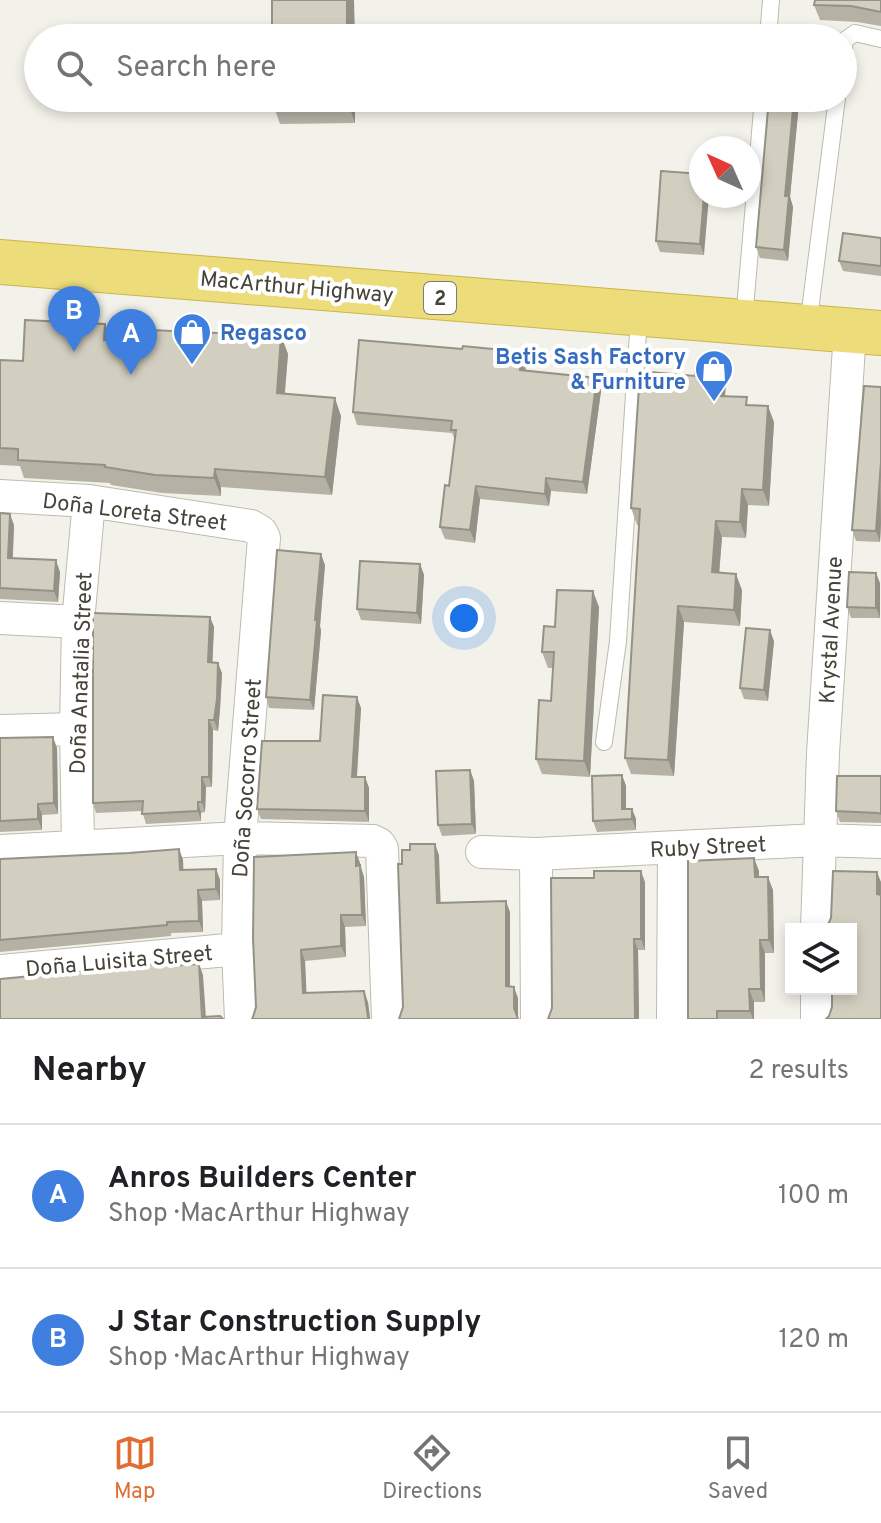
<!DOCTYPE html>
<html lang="en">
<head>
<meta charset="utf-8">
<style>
  body { margin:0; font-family:Overpass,sans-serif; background:#f2f2f2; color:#202124 }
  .controls { position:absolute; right:24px; bottom:24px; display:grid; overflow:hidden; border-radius:0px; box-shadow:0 4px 12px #0003 }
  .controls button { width:72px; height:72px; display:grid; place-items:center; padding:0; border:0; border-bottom:2px solid #e0e0e0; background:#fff; color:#202124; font:40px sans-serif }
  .compass { position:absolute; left:689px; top:136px; width:72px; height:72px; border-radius:50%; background:#fff; box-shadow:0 4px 12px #0003; rotate:315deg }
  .you { position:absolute; left:464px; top:618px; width:28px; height:28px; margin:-20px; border:6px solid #fff; border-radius:50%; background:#1a73e8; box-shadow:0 0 0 12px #1a73e833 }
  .badge { display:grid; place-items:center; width:52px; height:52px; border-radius:50%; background:#e16d32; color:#fff; font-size:26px; font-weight:700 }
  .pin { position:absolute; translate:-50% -66px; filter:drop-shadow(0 2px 4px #0008) }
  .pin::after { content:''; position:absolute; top:42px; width:28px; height:24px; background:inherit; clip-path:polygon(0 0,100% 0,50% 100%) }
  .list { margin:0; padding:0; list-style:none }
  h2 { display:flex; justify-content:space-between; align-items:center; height:104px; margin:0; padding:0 32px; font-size:34px }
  h2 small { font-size:26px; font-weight:400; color:#757577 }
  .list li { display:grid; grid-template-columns:52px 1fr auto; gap:24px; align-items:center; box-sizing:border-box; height:144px; padding:0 32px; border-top:2px solid #e0e0e0 }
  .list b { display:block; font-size:30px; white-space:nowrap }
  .list p { margin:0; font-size:26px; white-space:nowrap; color:#757577 }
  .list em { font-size:26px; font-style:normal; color:#757577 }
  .icon { flex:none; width:44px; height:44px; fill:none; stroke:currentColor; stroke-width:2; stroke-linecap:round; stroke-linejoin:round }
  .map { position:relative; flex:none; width:881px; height:1019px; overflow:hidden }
  .search { position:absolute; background:#fff; box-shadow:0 4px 12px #0003; left:24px; right:24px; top:24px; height:88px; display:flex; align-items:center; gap:20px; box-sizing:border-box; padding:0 28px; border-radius:44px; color:#757577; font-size:30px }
  .sheet { height:392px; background:#fff }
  nav { display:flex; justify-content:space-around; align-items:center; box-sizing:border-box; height:112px; border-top:2px solid #e0e0e0; background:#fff; font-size:22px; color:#757577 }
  nav a { display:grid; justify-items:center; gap:4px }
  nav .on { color:#e16d32 }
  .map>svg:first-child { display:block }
</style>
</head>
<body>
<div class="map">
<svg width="881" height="1019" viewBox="0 0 881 1019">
  <rect width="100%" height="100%" fill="#f3f2ea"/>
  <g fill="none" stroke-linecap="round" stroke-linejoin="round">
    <g stroke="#bdbbad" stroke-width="18">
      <path id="lane" d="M768,38L771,0
        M843,56L845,40L855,33L881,39
        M744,320L763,98
        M808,326L837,98
        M604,742L618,641L639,317"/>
    </g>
    <g stroke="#bdbbad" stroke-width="34">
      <path id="street" d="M0,496L89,501L251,526L261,532L264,538L240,838L238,949L241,1019
        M0,618L78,622
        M0,731L76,729
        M78,845L76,729L78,622L89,501
        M0,851L240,838L373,841L379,844L382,849L388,1019
        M482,852L536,854L818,840L881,842
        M536,854L537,1019
        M817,929L823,753L850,331
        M0,971L238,949
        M673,1019L674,849
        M817,1019V989"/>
    </g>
    <g stroke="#cbb44b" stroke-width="46">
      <path id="highway" d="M0,262L881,333"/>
    </g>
    <use href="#lane" stroke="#fff" stroke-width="16"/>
    <use href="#street" stroke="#fff" stroke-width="32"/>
    <use href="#highway" stroke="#eddc7a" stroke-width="44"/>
  </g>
  <path fill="#b5b2a5" d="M881,0V26L857,22L820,20L814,5Z
    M355,98V123L280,124L273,104Z
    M769,98H797L799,103L790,197L793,207L788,261L760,258L756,247Z
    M701,174L704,255L660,252L656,241Z
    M881,238V276L843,271L839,261Z
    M105,324L111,340L150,342L281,336L288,354L285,394L341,416L332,495L221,487V496L162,493L111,485L110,483L24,478L20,466L0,465V360L23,361Z
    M526,364L525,371L597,378L601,391L587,494L551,491L549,506L480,499L475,543L445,539L440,527L449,486L455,440L452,433L357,425L353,412Z
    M720,365L726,381L725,396L750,405L774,422L769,506L748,505L746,538L722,537L719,573L742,590L740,626L684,622L674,776L631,774L625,758L639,525H637L631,508L695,376Z
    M881,387V523L880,542L856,541L852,530Z
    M0,513L14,525L13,558L60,572L58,602L0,599Z
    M420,564L424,575L421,624L361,620L357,609Z
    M325,565L320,626L321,631L314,710L269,708L266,697Z
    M880,583V618H851L847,607Z
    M599,607L590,777L542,774L536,759L551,701L553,668H548L542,652L555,627Z
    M210,617L214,627L212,662L222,673L220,709L218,731L213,730L212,787H206L205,812L201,813V821L146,824L142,811L96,813L93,803Z
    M774,641L768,701L744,699L740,688Z
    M361,708L357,777H365L369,788V822L261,819L257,809L320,741Z
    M0,738L57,748L58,814L42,815V830L0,832Z
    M470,770L474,781L476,834L442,836L438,825Z
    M622,775L626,786V809H632L636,819V830L597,832L593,821Z
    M881,776V823L840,822L836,811Z
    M179,849L183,860V870L216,869L220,880V900L202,901L203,932L171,933V936L0,952V859L129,853Z
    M356,852L364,877L366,926L345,927L346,957L305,961L306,993L368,1002L370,1019H252Z
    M759,871V877L773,890L774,953H765V1002H754V1019H688Z
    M645,882V950H638L639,1019H548Z"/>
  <path fill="#949186" d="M347,0H354L355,38H347Z
    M348,98H355V123L348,103Z
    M794,98H797L799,103L790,197L793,207L788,261L784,250L785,196Z
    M704,196H709L704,255L700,244Z
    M105,324L111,342L104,340Z
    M281,336L288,354L283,411L277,393Z
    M522,352L526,364L524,382L520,370Z
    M720,365L726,381L724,412L718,396Z
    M597,378L601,391L587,494L583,482Z
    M335,398L341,416L332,495L325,477Z
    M768,406L774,422L769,506L763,490Z
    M880,462L881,523L880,542L876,531Z
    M215,469L221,487V496L214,478Z
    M546,478L551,491L549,506L545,494Z
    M476,486L480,499L475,543L470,530Z
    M742,489L748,505L746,538L740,522Z
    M10,514L14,525L12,569L8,558Z
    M716,521L722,537L718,588L712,572Z
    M321,554L325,565L320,626L321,631L314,710L310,700L315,620Z
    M56,560L60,572L58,602L54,591Z
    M420,564L424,575L421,624L417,613Z
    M876,573L880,583V618L876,608Z
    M736,574L742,590L740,626L734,610Z
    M593,591L599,607L590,777L584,761Z
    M678,606L684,622L674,776L668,760Z
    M210,617L214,627L212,673L208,662Z
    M770,630L774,641L768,701L764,690Z
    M218,663L222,673L220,709L218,731L214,720Z
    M357,697L361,708L356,788L352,777Z
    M209,720L213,730L212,787L209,777Z
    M53,737L57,748L58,814L54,803Z
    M470,770L474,781L476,834L472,824Z
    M622,775L626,786V820L622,809Z
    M202,777L206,787L205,812L202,802Z
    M365,777L369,788V822L365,811Z
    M198,802L201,813V821L198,811Z
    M38,804L42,815V830L38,819Z
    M632,809L636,819V830L632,819Z
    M435,844L439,855L441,914L437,903Z
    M179,849L183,860L184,881L180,870Z
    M356,852L360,863V876V865L364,877L366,926L362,915Z
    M754,858L759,871V890L755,877Z
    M216,869L220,880V900L216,889Z
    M641,871L645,882V950L641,939Z
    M877,872L881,882V906L877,894Z
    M768,877L773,890L774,953L769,940Z
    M198,890L202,901L203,932L199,921Z
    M506,901L510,912V998L506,986Z
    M341,915L345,927L346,957L341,946Z
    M634,939L638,950L639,1019H635Z
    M760,940L765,953V1002L761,989Z
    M301,950L305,961L307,1004L303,993Z
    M199,964L203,975L206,1019H203Z
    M514,987L518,998V1019L514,1008Z
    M749,989L754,1002V1019H753L750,1011Z
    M364,991L368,1002L370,1019H368Z"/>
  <path fill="#d3cfc0" stroke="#949186" stroke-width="2" d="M272,0H347V38H272Z
    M815,0H881V12L851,6L814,5Z
    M273,98H348V103L273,104Z
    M769,98H794L785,196H789L784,250L756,247Z
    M661,171L701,174V196H704L700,244L656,241Z
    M843,233L881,238V266L839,261Z
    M25,320L105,324L104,340L150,342L151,330L281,336L277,393L335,398L325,477L215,469L214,478L155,475L105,467V465L18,460V449L0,448V360L23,361Z
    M359,340L462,349L463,346L522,352L520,370L597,378L583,482L546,478L545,494L476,486L470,530L440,527L445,485L449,486L456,430H451L452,421L353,412Z
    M696,364L720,365L718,396L747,397L746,405L768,406L763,490L742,489L740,522L716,521L712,572L736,574L734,610L678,606L668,760L625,758L640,509L631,508L640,371L695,376Z
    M864,386L881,387V462L876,531L852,530Z
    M0,513L10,514L8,558L56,560L54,591L0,588Z
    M277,550L321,554L315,620H317L310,700L266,697Z
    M360,561L420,564L417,613L357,609Z
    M849,572L876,573V608L847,607Z
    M557,590L593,591L584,761L536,759L539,700L551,701L554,652H542L544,626L555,627Z
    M93,613L210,617L208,662L218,663L217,699L214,720H209V777H202V802H198V811L142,814L143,801L93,803Z
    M746,628L770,630L764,690L740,688Z
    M323,695L357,697L352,777H365V811L257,809L262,741H320Z
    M53,737L54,803L38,804V819L0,821V738Z
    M470,770L472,824L438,825L436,771Z
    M622,775V809H632V819L593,821L592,776Z
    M837,776H881V814L878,813L836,811Z
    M410,844H435L437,903L506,901V986L514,987V1008L518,1019H399L403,1007L398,864H402V850H410Z
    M179,849L180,870L216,869V889L198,890L199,921L167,922V925L0,940V859L129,853Z
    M356,852V866L360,865L362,915H341V946L301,950L303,993L364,991L368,1017L369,1019H252L253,1017L256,1007L253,938L254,857Z
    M754,858L755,877H768L769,940H760L761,989H749L750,1011H717V1019H688V861Z
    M594,871H641V939H634L635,1019H548L552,1008L551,878H594Z
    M833,871L877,872V894L881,895V1019H826L829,1016L832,1007V989H851V929H826L831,918Z
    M167,963L168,966L199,964L202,1017L220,1016L223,1019H0V979Z"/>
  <defs>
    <g id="shop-pin" transform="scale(2)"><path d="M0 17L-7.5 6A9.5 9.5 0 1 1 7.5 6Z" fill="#3f7fe0" stroke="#fff"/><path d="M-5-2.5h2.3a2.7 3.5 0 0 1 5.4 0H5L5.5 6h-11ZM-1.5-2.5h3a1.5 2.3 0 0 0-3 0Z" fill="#fff"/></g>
  </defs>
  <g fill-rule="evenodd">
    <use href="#shop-pin" x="192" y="332"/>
    <use href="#shop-pin" x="714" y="369"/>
  </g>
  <g text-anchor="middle" stroke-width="8" stroke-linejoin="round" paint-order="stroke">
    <rect fill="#fff" stroke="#7e7b74" stroke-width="2" x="424" y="282" width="32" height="32" rx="6"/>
    <g font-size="20" font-weight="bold" fill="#464339">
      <text x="440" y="305">2</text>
    </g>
    <g font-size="22" fill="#464339" stroke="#fff">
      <text transform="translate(297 286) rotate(5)" y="8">MacArthur Highway</text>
      <text transform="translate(135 511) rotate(7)" y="8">Doña Loreta Street</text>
      <text transform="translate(830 630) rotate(-87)" y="8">Krystal Avenue</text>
      <text transform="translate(80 673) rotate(-88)" y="8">Doña Anatalia Street</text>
      <text transform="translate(246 778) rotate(-86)" y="8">Doña Socorro Street</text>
      <text transform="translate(708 846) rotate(-3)" y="8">Ruby Street</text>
      <text transform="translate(119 960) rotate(-5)" y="8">Doña Luisita Street</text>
    </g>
    <g font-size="22" font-weight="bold" fill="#366cbe" stroke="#fff" text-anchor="start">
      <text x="220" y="340">Regasco</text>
      <text x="686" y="364" text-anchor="end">Betis Sash Factory<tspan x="686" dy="25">&amp; Furniture</tspan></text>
    </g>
  </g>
</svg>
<div class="controls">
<button><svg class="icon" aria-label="layers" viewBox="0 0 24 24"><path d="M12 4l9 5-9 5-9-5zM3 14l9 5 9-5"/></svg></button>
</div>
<svg class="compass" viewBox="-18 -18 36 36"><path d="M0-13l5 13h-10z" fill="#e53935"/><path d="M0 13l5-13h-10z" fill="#757577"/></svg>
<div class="you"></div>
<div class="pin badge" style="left:131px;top:375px;background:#3f7fe0">A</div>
<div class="pin badge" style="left:74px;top:352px;background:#3f7fe0">B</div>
<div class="search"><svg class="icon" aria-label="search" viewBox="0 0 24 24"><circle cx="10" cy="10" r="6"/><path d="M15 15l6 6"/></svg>Search here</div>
</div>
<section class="sheet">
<h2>Nearby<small>2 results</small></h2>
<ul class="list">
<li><span class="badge" style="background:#3f7fe0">A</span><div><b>Anros Builders Center</b><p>Shop · MacArthur Highway</p></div><em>100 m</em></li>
<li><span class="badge" style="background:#3f7fe0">B</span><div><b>J Star Construction Supply</b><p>Shop · MacArthur Highway</p></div><em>120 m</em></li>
</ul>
</section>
<nav>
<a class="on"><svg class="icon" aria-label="map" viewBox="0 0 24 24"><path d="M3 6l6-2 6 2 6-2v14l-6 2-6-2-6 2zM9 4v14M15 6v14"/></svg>Map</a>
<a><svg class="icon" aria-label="directions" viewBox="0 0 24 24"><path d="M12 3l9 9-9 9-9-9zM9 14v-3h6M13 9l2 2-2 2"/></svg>Directions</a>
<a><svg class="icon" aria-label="saved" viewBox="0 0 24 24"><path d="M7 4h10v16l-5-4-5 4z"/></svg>Saved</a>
</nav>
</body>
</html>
